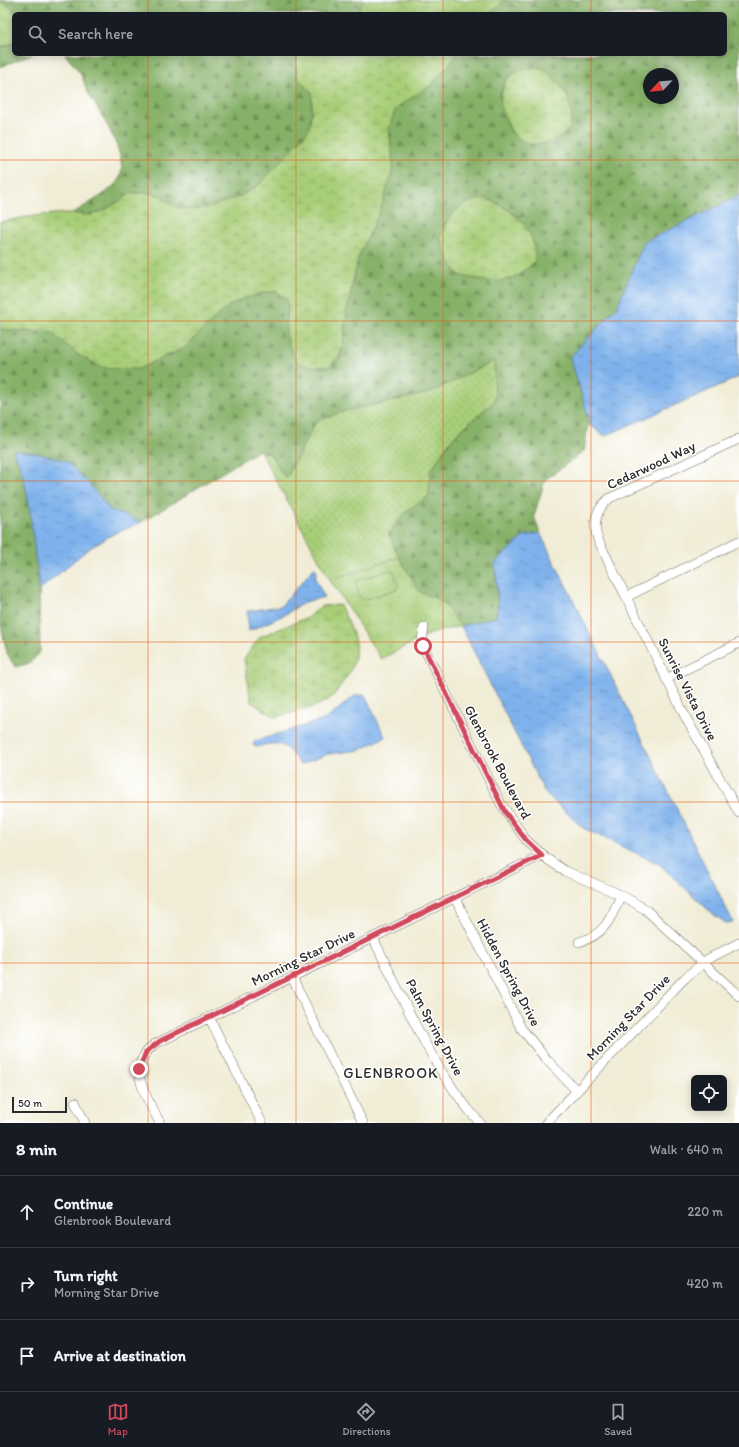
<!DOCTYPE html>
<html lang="en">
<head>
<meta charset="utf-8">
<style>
  body { margin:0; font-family:Itim,sans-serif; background:#242831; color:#f1f3f6 }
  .controls { position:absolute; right:12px; bottom:12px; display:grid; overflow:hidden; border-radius:6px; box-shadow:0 2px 10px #0003 }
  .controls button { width:36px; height:36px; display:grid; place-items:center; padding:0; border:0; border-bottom:1px solid #363941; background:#171b24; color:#f1f3f6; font:20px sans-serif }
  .compass { position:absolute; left:643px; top:68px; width:36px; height:36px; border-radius:50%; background:#171b24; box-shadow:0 2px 10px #0003; rotate:244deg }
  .scale { position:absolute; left:12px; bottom:10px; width:55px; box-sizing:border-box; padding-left:4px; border:2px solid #2b2b2b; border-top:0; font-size:11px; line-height:14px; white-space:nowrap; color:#2b2b2b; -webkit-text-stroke:3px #fff; paint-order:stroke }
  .stop { position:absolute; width:12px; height:12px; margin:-9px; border:3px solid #d1495b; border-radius:50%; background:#fff }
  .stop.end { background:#d1495b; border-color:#fff; box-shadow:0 1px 4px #0008 }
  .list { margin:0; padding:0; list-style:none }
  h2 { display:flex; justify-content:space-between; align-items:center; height:52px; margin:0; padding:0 16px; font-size:17px }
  h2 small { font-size:13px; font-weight:400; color:#9ea1a6 }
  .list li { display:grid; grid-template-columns:26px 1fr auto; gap:12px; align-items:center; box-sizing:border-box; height:72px; padding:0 16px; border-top:1px solid #363941 }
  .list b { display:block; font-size:15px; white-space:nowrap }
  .list p { margin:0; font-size:13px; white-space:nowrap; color:#9ea1a6 }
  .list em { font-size:13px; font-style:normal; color:#9ea1a6 }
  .icon { flex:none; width:22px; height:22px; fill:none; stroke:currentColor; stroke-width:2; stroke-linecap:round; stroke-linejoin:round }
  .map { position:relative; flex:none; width:739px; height:1123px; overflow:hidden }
  .search { position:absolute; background:#171b24; box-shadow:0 2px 10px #0003; left:12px; right:12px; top:12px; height:44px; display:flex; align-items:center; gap:10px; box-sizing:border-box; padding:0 14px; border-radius:6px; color:#9ea1a6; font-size:15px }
  .sheet { height:268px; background:#171b24 }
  nav { display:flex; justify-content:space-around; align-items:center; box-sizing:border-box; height:56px; border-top:1px solid #363941; background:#171b24; font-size:11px; color:#9ea1a6 }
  nav a { display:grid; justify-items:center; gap:2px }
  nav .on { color:#d1495b }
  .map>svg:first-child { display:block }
</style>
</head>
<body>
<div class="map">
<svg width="739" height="1123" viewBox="0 0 739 1123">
  <defs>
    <pattern id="grass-dots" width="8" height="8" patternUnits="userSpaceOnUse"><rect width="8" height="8" fill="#a8ce78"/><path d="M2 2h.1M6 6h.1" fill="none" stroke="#91b168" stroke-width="1.8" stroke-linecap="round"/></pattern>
    <pattern id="forest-firs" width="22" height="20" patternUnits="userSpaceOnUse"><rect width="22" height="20" fill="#86b168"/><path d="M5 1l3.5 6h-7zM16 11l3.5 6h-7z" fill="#6e9056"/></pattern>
    <pattern id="wetland-marsh" width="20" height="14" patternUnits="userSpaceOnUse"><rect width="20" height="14" fill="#a8ce78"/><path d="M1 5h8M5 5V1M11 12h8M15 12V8" fill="none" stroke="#91b168"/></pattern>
    <pattern id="park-tufts" width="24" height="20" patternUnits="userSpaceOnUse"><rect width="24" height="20" fill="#a8ce78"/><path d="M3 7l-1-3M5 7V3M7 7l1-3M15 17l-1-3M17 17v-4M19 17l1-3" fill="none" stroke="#91b168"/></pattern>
    <pattern id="water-ripples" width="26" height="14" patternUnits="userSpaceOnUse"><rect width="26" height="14" fill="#7fb2ec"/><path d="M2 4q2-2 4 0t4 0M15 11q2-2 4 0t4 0" fill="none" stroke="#6891bf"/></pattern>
  </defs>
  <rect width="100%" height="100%" fill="#fff"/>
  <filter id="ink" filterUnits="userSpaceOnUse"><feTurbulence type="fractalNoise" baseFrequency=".025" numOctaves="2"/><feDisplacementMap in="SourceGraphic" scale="8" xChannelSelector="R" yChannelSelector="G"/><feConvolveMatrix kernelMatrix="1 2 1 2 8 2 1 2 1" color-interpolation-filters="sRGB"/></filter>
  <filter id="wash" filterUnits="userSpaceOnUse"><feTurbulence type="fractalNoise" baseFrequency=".012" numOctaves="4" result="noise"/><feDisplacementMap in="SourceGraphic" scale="16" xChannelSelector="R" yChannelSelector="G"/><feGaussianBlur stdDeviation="0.9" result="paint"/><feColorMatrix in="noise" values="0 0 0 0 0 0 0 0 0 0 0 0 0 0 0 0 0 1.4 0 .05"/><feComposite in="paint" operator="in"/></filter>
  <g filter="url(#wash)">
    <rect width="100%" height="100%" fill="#f0ecd5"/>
    <path fill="url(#grass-dots)" stroke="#6a7c52" d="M495,360V401L454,436L430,471L429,496L408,510L388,533L399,557L330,580L259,449L270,454L286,478L316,421L345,411L429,393Z"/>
    <path fill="url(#forest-firs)" stroke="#586e4a" fill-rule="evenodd" d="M0,0H364L356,14H16C13,8 8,3 0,2Z
      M505,0H739V196L644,242L617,307L570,357L589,419L584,451L545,480L534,516L540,533L524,536L495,563L498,604L496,618L461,626L442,602L419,591L399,557L388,533L408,510L429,496L430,471L454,436L495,401L494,361L429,393L345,411L316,421L286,479L270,454L259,450L142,522L110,510L89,484L66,461L36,453L13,450L27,486L39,579L40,652L30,663L15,667L7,653L0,621V329L37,332L44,330L52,333L80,356L92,361L138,369L184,348L227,307L245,298L266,292H277L285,298L289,306C282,327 287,345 298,363L328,367L340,358L343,344L347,309L358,258L379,213L388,186L393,166L389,128L394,113L399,106L431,85L458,54H725V14H489ZM517,72L567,131L545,143L518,139L511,132L500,105L502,88L506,79ZM649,74H673V98H649ZM485,198L500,204L510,211L488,281L458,274Z
      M14,43V54H32L0,67V47Z
      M65,54H298L295,63L304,86L312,91V112L309,128L306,135L258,186L239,197L207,208L189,210L176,207L161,196L150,193H132L103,211L91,215L72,214C86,204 113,192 120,177C129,156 99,111 88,93C85,87 84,79 80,73C76,66 69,61 65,54Z"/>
    <path fill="url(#wetland-marsh)" stroke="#6a7c52" d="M364,0H505L489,14H356Z
      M0,2L5,3L16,14H14V43L0,47Z
      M298,54H458L431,85L399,106L394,113L389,128L393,166L388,186L379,213L358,258L347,309L343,344L339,358L328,367L309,366L298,363C287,345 282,327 289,306L285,298L277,292H266L245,298L227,307L184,348L138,369L104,368L80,356L52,333L44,330L37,332L0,329V222L32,216L66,213L91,215L103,211L132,193H150L161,196L176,207L189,210L207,208L239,197L258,186L305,135L309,128L312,112V92C298,82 292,70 298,54Z
      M528,68H543C551,76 561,85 567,96C571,105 574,122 567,131C556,143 533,148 519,139C513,136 510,128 507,122C503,114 499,107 501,99C503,78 510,74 528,68Z
      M485,198C514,210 536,228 535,261C512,287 488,284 458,274L449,259L440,237C451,212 457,204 485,198Z
      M340,605C356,636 365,656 340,686C337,691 333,697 328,700C313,709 292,713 275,717L251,702L244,659L260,637L308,617L321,606Z"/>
    <path fill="url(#park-tufts)" stroke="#6a7c52" d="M399,557L419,591L442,602L461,626L429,634L381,659L330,580Z"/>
    <path fill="#a8ce78" stroke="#6a7c52" d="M391,570L394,572L398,585L397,589L363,600L359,597L356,584L358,580Z"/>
    <path fill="url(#water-ripples)" stroke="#556e8c" d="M739,196V377L605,436L588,424L589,419L570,357L617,307L644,242Z
      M13,450L36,453L66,461L89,484L110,510L142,522L115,533L87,550L38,591L39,579C30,535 33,490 13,450Z
      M540,533L733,922L726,923L713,914L659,864L583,828L545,793L461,626L496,617L498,604L495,563L524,536Z
      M314,568L317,570L315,578L324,597L305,602L284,615L249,631L247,611L281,606Z
      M356,695H365L385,737L360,750L328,754L300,765C286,744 281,740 256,747L253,745L255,741L326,719Z"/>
  </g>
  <g filter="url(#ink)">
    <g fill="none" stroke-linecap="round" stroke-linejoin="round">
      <g stroke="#706f66" stroke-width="10">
        <path id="street" d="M739,439L610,498C596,509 592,523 598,540L686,718L739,813
          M626,597L739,541
          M424,627L422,641L425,650L501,804L526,840L547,859L565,871L621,895L645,909L739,996
          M666,679L739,643
          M455,898L521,1028L547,1060L577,1091
          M373,938C405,1002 432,1070 480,1123
          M579,942C605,935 611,918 621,895
          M292,977L363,1123
          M209,1017L262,1123
          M75,1102L85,1123
          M160,1123C147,1097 124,1067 155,1044L542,855
          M546,1123L685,978L708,959L739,943"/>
      </g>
      <use href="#street" stroke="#fff" stroke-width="9"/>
    </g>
  </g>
  <g fill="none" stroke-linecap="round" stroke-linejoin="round" filter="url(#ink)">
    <path stroke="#d1495b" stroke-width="5" d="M139,1069L146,1052L160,1041L542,855L526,840L505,812L423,646"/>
  </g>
  <path fill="none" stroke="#e8590c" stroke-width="1" stroke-opacity="0.55" d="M148,0V14M296,0V14M443,0V14M591,0V14M148,54V1123M296,54V1123M443,54V1123M591,54V1123M0,160H739M0,321H739M0,481H739M0,642H739M0,802H739M0,963H739"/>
  <g text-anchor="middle" stroke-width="3" stroke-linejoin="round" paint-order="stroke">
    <g font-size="14" fill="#2b2b2b" stroke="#fff">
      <text transform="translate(651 465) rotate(-25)" y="5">Cedarwood Way</text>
      <text transform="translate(688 689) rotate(63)" y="5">Sunrise Vista Drive</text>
      <text transform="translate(498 762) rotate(62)" y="5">Glenbrook Boulevard</text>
      <text transform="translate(303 957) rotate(-26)" y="5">Morning Star Drive</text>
      <text transform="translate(509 972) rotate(62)" y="5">Hidden Spring Drive</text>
      <text transform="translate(628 1017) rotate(-46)" y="5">Morning Star Drive</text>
      <text transform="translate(435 1027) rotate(62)" y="5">Palm Spring Drive</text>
    </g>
    <g font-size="15" letter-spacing="1" fill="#2b2b2b" stroke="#fff">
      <text x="391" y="1078">GLENBROOK</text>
    </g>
  </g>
</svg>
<div class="controls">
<button><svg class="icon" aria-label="locate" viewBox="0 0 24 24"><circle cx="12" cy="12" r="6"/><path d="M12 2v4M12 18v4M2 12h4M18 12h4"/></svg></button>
</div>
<svg class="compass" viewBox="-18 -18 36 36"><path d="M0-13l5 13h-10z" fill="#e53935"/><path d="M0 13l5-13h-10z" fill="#9ea1a6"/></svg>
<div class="scale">50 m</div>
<div class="stop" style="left:423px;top:646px"></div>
<div class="stop end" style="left:139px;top:1069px"></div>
<div class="search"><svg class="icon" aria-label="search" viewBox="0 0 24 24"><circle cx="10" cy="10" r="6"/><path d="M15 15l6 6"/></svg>Search here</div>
</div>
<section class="sheet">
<h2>8 min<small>Walk · 640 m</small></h2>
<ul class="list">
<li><svg class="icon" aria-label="ahead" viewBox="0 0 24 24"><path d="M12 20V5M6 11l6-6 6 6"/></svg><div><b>Continue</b><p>Glenbrook Boulevard</p></div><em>220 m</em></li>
<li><svg class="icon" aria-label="right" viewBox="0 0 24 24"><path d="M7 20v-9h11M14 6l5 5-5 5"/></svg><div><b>Turn right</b><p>Morning Star Drive</p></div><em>420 m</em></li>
<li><svg class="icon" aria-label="arrive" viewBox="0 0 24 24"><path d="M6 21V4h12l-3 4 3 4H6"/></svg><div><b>Arrive at destination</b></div></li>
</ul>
</section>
<nav>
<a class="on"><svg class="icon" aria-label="map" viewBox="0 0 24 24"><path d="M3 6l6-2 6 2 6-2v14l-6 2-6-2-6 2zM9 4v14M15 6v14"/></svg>Map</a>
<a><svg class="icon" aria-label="directions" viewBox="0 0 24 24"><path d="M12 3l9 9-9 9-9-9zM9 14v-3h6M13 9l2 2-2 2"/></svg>Directions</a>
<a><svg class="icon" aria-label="saved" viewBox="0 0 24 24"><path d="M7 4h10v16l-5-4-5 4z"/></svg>Saved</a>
</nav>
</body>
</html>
